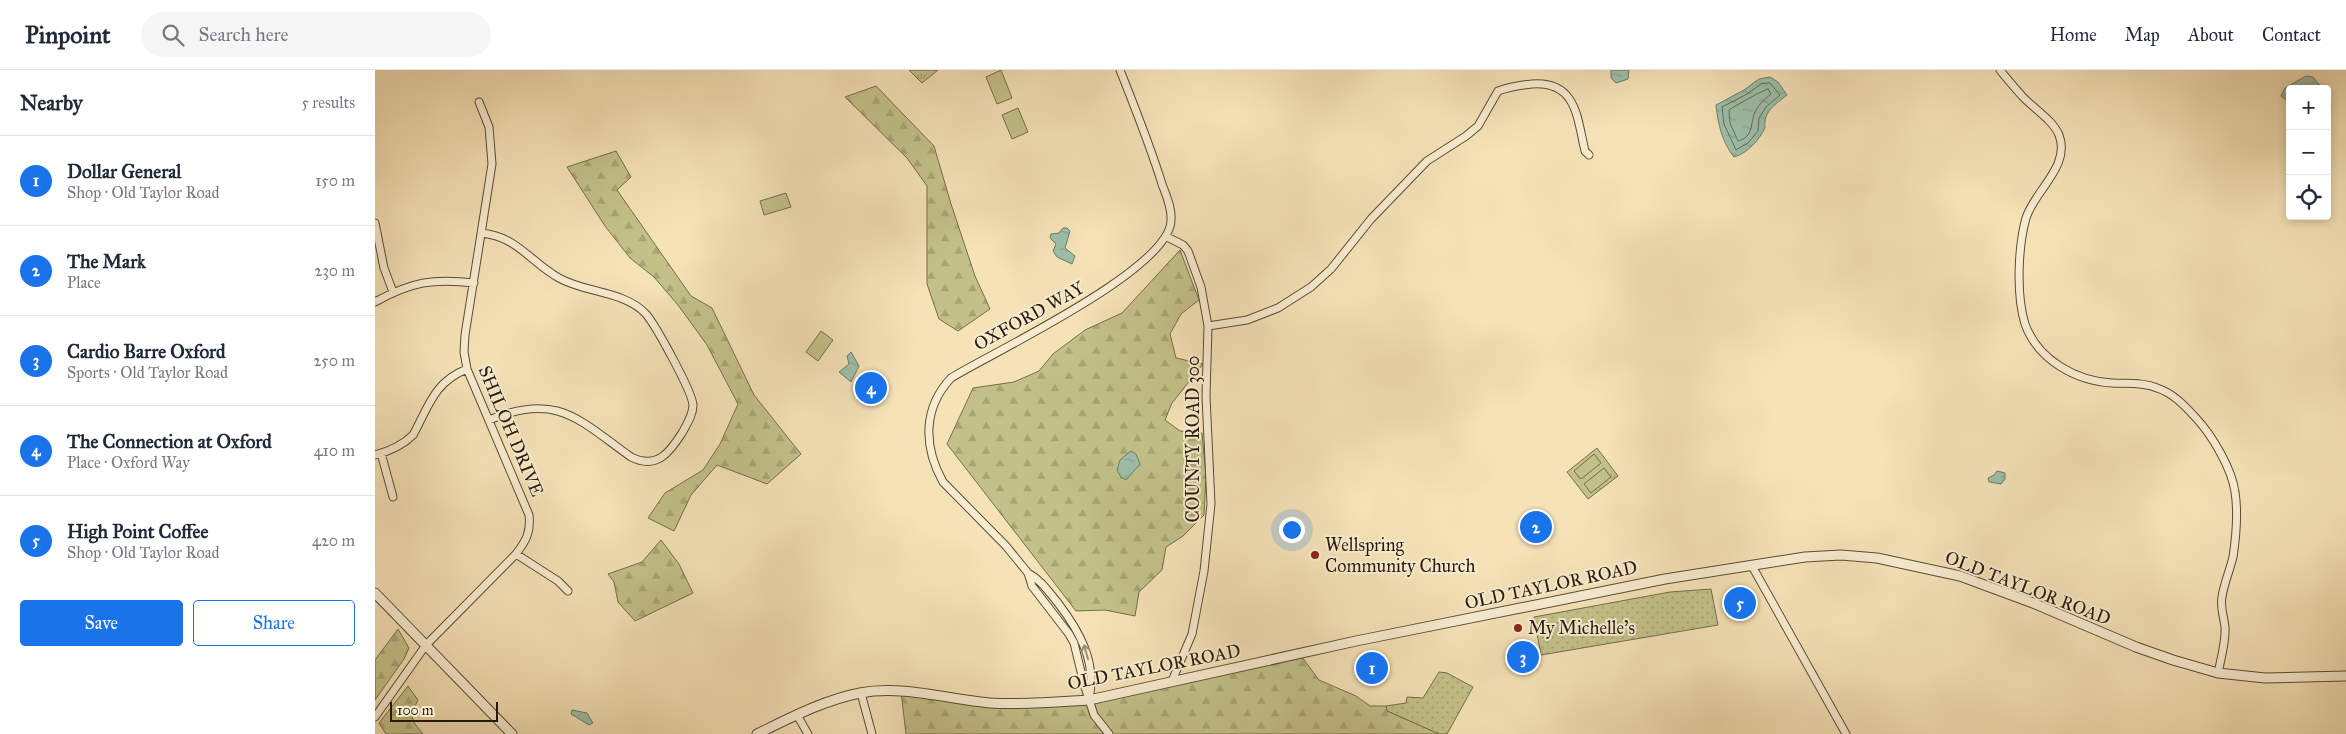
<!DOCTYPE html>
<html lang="en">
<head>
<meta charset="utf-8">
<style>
  body { margin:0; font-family:"IM FELL Great Primer",serif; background:#f6f6f7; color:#1f2937 }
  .controls { position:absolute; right:15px; top:15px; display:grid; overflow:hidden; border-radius:5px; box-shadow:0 2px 8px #0003 }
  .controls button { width:45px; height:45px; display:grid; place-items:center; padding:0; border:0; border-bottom:1px solid #e0e1e3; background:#fff; color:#1f2937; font:25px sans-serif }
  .scale { position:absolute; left:15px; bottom:12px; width:108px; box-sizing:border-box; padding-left:5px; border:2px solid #291a0b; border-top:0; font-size:14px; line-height:18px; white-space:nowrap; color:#291a0b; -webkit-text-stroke:4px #f8ecd0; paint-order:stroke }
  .you { position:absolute; left:916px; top:459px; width:18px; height:18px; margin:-12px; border:4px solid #fff; border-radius:50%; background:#1a73e8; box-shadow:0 0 0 8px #1a73e833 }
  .badge { display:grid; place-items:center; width:32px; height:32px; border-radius:50%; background:#1a73e8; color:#fff; font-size:16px; font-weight:700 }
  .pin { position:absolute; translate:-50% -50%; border:2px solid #fff; box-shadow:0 1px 5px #0006 }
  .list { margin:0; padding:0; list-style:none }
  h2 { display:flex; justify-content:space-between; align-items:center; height:65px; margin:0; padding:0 20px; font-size:21px }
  h2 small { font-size:16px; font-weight:400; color:#747a83 }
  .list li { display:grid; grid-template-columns:32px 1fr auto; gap:15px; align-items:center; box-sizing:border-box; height:90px; padding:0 20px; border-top:1px solid #e0e1e3 }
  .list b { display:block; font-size:19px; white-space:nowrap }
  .list p { margin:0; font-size:16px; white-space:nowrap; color:#747a83 }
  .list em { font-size:16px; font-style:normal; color:#747a83 }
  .actions { display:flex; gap:10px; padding:15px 20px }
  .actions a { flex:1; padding:11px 0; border:1px solid #1a73e8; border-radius:5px; text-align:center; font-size:18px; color:#1a73e8 }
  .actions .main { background:#1a73e8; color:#fff }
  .icon { flex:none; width:28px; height:28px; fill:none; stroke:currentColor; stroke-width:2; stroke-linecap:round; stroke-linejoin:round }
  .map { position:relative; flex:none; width:1971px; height:664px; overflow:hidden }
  header { display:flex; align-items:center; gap:30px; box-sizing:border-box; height:70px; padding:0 25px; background:#fff; border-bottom:1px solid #e0e1e3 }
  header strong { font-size:24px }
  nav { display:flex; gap:28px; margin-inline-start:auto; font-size:18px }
  .search { width:350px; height:45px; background:#f6f6f7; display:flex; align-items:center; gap:12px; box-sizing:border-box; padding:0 18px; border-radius:28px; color:#747a83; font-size:19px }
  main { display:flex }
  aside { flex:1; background:#fff }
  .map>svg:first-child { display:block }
</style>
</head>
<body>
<header>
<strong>Pinpoint</strong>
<div class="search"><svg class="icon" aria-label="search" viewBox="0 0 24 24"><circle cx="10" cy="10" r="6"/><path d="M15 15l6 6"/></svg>Search here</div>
<nav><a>Home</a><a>Map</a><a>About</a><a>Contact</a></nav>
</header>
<main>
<aside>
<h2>Nearby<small>5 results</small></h2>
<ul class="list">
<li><span class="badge">1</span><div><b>Dollar General</b><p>Shop · Old Taylor Road</p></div><em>150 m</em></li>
<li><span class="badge">2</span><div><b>The Mark</b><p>Place</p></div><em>230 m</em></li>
<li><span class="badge">3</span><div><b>Cardio Barre Oxford</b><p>Sports · Old Taylor Road</p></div><em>250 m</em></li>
<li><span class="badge">4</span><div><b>The Connection at Oxford</b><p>Place · Oxford Way</p></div><em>410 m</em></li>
<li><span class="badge">5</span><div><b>High Point Coffee</b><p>Shop · Old Taylor Road</p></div><em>420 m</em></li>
</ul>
<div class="actions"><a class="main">Save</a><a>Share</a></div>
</aside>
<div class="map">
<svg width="1971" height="664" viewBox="0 0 1971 664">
  <defs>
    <pattern id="grass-dots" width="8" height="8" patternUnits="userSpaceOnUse" patternTransform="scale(1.25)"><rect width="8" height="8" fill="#c3c189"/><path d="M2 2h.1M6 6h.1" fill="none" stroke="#a8a575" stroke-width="1.8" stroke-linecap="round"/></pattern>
    <pattern id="forest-firs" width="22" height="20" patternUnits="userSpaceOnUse" patternTransform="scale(1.25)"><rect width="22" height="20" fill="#c3c189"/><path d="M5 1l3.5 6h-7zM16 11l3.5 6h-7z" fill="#a8a575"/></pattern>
    <pattern id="park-tufts" width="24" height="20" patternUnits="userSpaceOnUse" patternTransform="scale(1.25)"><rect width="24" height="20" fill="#c3c189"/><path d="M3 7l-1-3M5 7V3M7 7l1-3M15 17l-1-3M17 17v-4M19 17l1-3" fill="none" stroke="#a8a575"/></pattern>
    <pattern id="water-ripples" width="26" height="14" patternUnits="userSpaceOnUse" patternTransform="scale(1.25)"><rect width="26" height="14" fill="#9dbfa9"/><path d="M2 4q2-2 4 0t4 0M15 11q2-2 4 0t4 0" fill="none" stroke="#87a490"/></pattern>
  </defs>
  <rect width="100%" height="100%" fill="#f5e2b7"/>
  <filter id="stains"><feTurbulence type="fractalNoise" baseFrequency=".004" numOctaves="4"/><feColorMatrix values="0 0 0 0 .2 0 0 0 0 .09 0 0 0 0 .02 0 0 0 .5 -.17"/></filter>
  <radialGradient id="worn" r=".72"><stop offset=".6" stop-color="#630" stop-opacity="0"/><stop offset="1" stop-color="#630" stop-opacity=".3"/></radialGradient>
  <path fill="url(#grass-dots)" stroke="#766e4a" d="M1336,519L1343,555L1166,585L1159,547L1295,522Z
    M1064,602L1072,603L1098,617L1072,664H1064L1012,641L1011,636L1031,633L1032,627L1048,628Z"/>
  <path fill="url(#forest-firs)" stroke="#766e4a" d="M501,16L559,76L576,134L600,206L615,239L583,261L564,249L552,214V116L532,88L470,27Z
    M241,81L256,107L242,120L316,226L337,238L379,325L426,384L392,414L342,395L316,425L299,461L273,448L290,423L328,400L345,374L363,334L332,275L303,235L279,207L255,188L230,156L192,97Z
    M805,180L824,230L806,244L795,264L801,288L828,294L797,333L790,350L805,361L827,363L831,406L829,445L808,466L791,477L787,500L764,522L760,546L730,540L701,541L572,374L598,318L639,312L664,301L678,284L710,260L747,243Z
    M286,470L304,494L318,523L260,551L243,532L239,512L233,504L267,492Z
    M23,559L34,578L29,589L0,630V590Z
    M924,583L944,610L981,626L995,636H1011L1012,641L1064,664H531L526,622L613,632L714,630Z
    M33,616L43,630L36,644L40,654L48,664H11L4,653Z"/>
  <path fill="url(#park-tufts)" stroke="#766e4a" d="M534,0H563L547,13Z
    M1222,378L1243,406L1213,429L1192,402Z"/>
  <path fill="#c3c189" stroke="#766e4a" d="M626,0L637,28L622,34L611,7Z
    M643,38L653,62L637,69L627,45Z
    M411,123L416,137L389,145L385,131Z
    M446,261L458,270L443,291L431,282Z
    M1219,384L1226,393L1206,409L1199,401Z
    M1229,398L1236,407L1216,423L1209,414Z"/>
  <path fill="url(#water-ripples)" stroke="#6f7d6a" d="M1236,0H1254L1253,9L1241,13L1236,8Z
    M1931,6L1938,7L1948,19H1915V33L1906,26L1910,18Z
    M1395,7L1403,12L1412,25C1401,34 1388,41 1390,58C1384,70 1373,83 1359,87C1347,72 1343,54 1341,35L1369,20L1384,9Z
    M688,158H692L695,161L690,178L700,186L697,194L682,187L678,181L681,174L675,168L676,164L684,163Z
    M476,282L484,296L476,312L464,302L474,294L472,286Z
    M756,381L761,384L765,394L751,410L746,407L742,400L745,390Z
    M1622,401L1630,403V409L1626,414L1614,412L1613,408L1619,405Z
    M197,640L212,643L218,653L214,655L196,644Z"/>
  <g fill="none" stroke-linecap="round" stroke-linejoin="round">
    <path stroke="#636c5a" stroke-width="1" d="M1395,13L1405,25L1391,37L1384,48L1383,61L1373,73L1361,80L1349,54L1347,37L1372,24L1386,14Z
      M1393,19L1396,24C1389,30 1384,34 1380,42C1375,53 1379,67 1363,71L1355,53L1354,40C1358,37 1390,19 1393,19Z"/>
    <g stroke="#5c4c36" stroke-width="9">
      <path id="minor" d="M1625,0C1632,9 1640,18 1647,26C1658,38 1678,50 1684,65C1696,96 1660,120 1651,148C1643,177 1641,225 1650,254C1663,290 1701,311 1737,313C1752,314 1768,312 1782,318C1798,323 1810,336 1821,348C1837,365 1857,399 1860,422C1863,441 1861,467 1858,487C1855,500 1849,513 1847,527C1845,537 1849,547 1850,557C1851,572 1846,588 1843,603
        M0,153L9,198L18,222
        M107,163C143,167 155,192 184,208C210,223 250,221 271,244C281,256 317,321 318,335C318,345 312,354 307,363C295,382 282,400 256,387C203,349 182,322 114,350
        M792,167L808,175L813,181L826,217L833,256L831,326L836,434L829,501L817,564L797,611
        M0,232C36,212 58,208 99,213
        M833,256L872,250L903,238L936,217L956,199L996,149L1052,91L1091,66L1103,56L1123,21C1134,17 1146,15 1157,14C1202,11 1202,48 1210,81L1214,85
        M6,383L18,427
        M0,385C15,381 27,376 38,365C54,336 59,312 92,299
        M141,484L183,511L193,521
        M1377,496L1471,664
        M653,503C666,510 673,521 683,533C705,562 722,592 714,629
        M486,623L497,664
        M422,645L433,664
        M0,647L51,575L141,484C151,471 156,462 154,445L92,299L89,282L90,265L117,94L114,57L104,32
        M734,664L719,645L709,614L699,573L694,564L657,516L653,503L631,476L568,412C548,376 548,338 576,308C618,282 796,199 796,150C797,138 791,125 787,114C775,75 760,38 745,0"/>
    </g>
    <g stroke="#5c4c36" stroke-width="11">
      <path id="tertiary" d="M0,523L137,664
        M382,664C415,648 449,630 485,623C527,615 572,629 615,633C648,635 681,632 714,630L981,571L1290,509L1430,487L1466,485L1502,488L1585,506L1658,533L1761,577L1798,590L1843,603L1890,608L1971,606"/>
    </g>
    <use href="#minor" stroke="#f8ecd0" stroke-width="7"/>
    <use href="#tertiary" stroke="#f8ecd0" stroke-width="9"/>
  </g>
  <defs><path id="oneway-shaft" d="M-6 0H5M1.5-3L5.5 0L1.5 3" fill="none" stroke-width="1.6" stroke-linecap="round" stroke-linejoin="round" transform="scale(1.25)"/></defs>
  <use stroke="#9b8e77" href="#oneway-shaft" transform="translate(711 582) rotate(-106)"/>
  <g fill="#8f2418" stroke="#f8ecd0" stroke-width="2">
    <circle cx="940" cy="485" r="5"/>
    <circle cx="1143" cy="558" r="5"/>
  </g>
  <g text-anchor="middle" stroke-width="4" stroke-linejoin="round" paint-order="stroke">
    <g font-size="18" fill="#291a0b" stroke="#f8ecd0">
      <text transform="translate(654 246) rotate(-29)" y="6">OXFORD WAY</text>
      <text transform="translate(136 361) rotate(67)" y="6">SHILOH DRIVE</text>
      <text transform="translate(818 369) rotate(-90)" y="6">COUNTY ROAD 300</text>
      <text transform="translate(1176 515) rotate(-12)" y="6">OLD TAYLOR ROAD</text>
      <text transform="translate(1653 518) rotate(21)" y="6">OLD TAYLOR ROAD</text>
      <text transform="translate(779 597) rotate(-11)" y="6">OLD TAYLOR ROAD</text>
    </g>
    <g font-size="18" fill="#291a0b" stroke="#f8ecd0" text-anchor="start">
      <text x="950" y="481">Wellspring<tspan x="950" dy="21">Community Church</tspan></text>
      <text x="1153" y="564">My Michelle's</text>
    </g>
  </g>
  <rect width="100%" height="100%" filter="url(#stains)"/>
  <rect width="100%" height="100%" fill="url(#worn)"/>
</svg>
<div class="controls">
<button>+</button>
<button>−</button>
<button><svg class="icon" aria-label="locate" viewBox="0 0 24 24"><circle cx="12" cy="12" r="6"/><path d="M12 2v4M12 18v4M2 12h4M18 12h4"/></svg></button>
</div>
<div class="scale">100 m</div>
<div class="you"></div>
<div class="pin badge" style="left:997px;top:598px">1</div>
<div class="pin badge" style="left:1161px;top:457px">2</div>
<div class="pin badge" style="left:1148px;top:587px">3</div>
<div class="pin badge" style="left:496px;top:318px">4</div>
<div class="pin badge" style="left:1365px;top:533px">5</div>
</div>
</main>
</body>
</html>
